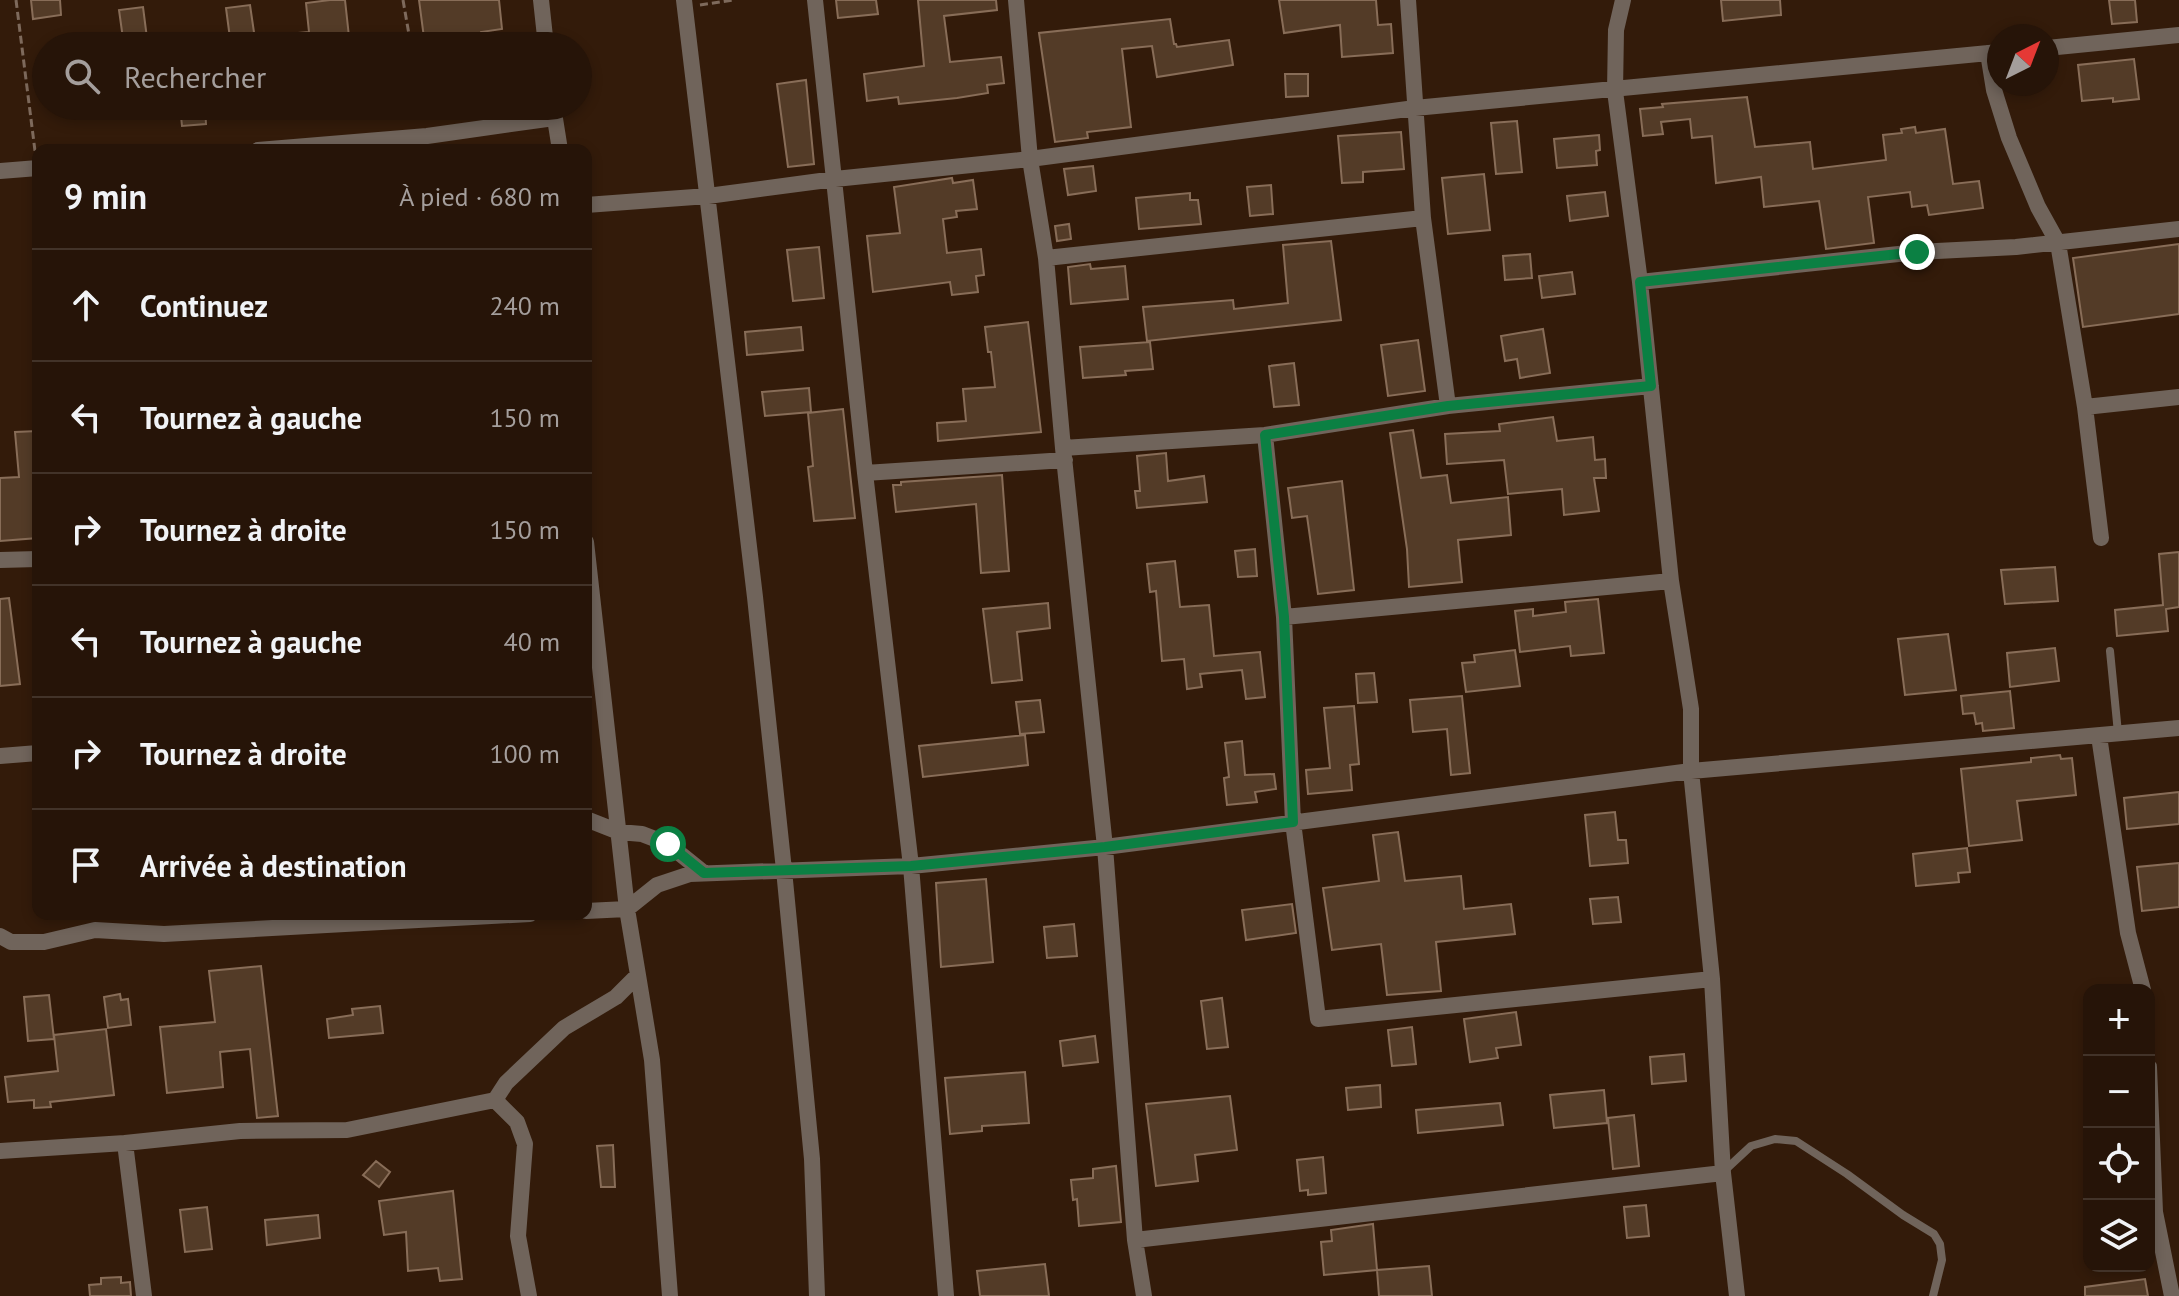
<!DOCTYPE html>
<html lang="fr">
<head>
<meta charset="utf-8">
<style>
  body { margin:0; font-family:"PT Sans",sans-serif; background:#322116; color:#f1f3f6 }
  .controls { position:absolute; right:24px; bottom:24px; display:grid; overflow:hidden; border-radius:16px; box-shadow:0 4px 12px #0003 }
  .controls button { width:72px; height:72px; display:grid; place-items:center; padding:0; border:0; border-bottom:2px solid #423329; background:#261408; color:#f1f3f6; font:40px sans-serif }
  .compass { position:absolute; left:1987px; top:24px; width:72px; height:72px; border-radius:50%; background:#261408; box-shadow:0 4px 12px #0003; rotate:42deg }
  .stop { position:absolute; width:24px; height:24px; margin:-18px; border:6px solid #0b8043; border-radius:50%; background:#fff }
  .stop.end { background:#0b8043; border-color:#fff; box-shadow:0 2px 8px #0008 }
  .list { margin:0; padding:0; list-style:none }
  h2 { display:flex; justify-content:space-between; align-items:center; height:104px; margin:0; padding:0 32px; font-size:34px }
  h2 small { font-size:26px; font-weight:400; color:#a49e9c }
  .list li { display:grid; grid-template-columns:52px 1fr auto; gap:24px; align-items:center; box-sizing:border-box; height:112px; padding:0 32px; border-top:2px solid #423329 }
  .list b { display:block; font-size:30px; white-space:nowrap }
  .list em { font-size:26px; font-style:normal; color:#a49e9c }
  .icon { flex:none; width:44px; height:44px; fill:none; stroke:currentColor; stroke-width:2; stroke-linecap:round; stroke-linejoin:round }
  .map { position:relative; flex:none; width:2179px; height:1296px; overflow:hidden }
  .search { position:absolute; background:#261408; box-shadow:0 4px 12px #0003; left:32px; top:32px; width:560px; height:88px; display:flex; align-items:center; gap:20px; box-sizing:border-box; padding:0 28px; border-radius:44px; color:#a49e9c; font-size:30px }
  .panel { position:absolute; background:#261408; box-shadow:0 4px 12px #0003; left:32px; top:144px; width:560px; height:776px; border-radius:16px }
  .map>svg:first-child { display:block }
</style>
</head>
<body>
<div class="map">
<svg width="2179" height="1296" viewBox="0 0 2179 1296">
  <rect width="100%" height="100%" fill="#331b0a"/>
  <path fill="#533b27" stroke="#886d58" stroke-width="2" d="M31,0H60L61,15L33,19Z
    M330,0H345L350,46H267L266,36L309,32L306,3Z
    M419,0H499L502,29L481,32L482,46H456L455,34L424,38Z
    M836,0H876L878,14L838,18Z
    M918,0H996L997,10L944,16L950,62L1001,57L1004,83L987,85L988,93L957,98L899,104L898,97L867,101L864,74L924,66Z
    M1279,0H1376L1378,25L1391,24L1393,53L1342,57L1340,25L1284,33Z
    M1721,0H1780L1781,15L1723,21Z
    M2109,0H2135L2137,22L2112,24Z
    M250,5L256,46H231L226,8Z
    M143,7L148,46H124L119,10Z
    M1170,19L1174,44H1176L1177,47L1229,40L1233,65L1157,77L1152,46L1122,49L1131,127L1087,132L1088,138L1055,142L1039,33Z
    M2134,59L2139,99L2113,102V98L2082,101L2078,65Z
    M1285,74H1308V96L1286,97Z
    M806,80L814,164L788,167L777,84Z
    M1747,97L1755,147L1810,142L1813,169L1886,160L1883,135L1902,133L1901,129L1915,127L1916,133L1945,129L1953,184L1979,181L1983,208L1929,215L1927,205L1912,207L1910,192L1868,197L1874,243L1826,249L1819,201L1764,207L1761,177L1716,183L1712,136L1692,138L1690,119L1661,122L1663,134L1643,136L1640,109L1663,107L1662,104Z
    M180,106H205L206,124L182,126Z
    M1517,121L1522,172L1496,174L1491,123Z
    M1401,132L1404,169L1363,172V182L1342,183L1338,136Z
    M1599,135L1600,150L1596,151L1597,165L1557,168L1554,139Z
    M1093,166L1096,191L1068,195L1064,169Z
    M1484,174L1490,230L1448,234L1442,178Z
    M952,178L953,183L973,180L977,209L956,211L957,217L943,219L947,253L981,249L984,275L976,276L978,292L952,295L950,282L873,292L867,236L900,233L894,187Z
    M1271,185L1273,214L1250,216L1247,187Z
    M1605,192L1608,216L1570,221L1567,196Z
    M1190,193V200H1198L1201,224L1139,229L1136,198Z
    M1069,224L1071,239L1057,241L1055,226Z
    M1331,241L1341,320L1147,341L1143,307L1233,300L1234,309L1288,303L1283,245Z
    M2179,244V314L2083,327L2073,258Z
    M819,247L824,298L793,301L787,250Z
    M1530,254L1532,278L1505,280L1503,256Z
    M1090,264L1091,269L1125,266L1128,299L1071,304L1068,267Z
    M1572,272L1575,294L1542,298L1539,276Z
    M1028,322L1041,432L938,441L937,423L966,421L963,389L995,387L991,352H988L985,327Z
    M801,327L803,350L747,355L745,332Z
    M1543,329L1550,373L1520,378L1517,359L1505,361L1501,336Z
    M1418,340L1425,391L1388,396L1381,345Z
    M1150,342L1153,369L1125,371L1126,375L1083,378L1080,347Z
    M1294,363L1299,405L1274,407L1269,366Z
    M809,388L811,412L765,416L762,392Z
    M843,409L855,518L814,521L808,467L813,466L808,413Z
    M1553,417L1557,441L1593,437L1595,460L1605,459L1606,478H1594L1599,511L1564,515L1562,489L1508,494L1504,460L1447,464L1445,434L1500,431L1499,424Z
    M1413,430L1421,478L1447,475L1451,503L1508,497L1511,535L1458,540L1462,582L1409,587L1407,549L1390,433Z
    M38,431V538L0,541V478L19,477L15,432Z
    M1166,453L1168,481L1204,476L1207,502L1137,508L1135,491H1140L1137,456Z
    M1002,475L1009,571L981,573L976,504L896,512L893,485H901V482Z
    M1342,481L1354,590L1318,594L1307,516L1292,518L1288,488Z
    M1255,549L1257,576L1238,577L1235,551Z
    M2179,552V607L2166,609L2168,631L2117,636L2115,610L2163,605L2159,554Z
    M1175,561L1180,607L1209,605L1214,656L1260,652L1265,697L1246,699L1242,670L1200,674L1202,687L1187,689L1184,659L1162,661L1156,591L1150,592L1147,564Z
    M2055,567L2058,601L2005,604L2001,570Z
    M9,598L20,684L0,686V599Z
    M1598,599L1604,653L1571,656L1570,646L1520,652L1515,611L1533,609V616L1566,612L1565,602Z
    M1048,603L1050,628L1017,632L1022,680L992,683L983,609Z
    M1948,634L1956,690L1905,695L1898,639Z
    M2055,648L2059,681L2010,687L2007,653Z
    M1515,650L1520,686L1466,692L1462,663L1475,662L1474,655Z
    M1374,673L1377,702L1358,703L1356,674Z
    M2010,691L2014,728L1983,731L1982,723L1976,724L1974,713L1963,714L1961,696Z
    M1462,696L1470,773L1451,775L1447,729L1413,732L1410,700Z
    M1040,700L1044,732L1020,734L1016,702Z
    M1354,706L1359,764L1350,765L1352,790L1308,794L1306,770L1330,768L1324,708Z
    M1025,735L1028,765L923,777L919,746Z
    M1242,741L1245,775L1274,774L1276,789L1255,792L1257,802L1227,805L1224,778L1229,777L1225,743Z
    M2060,755L2061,759L2072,758L2076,795L2017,801L2022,840L1969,846L1961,769L2031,762V758Z
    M2179,792V824L2127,829L2124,798Z
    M1615,812L1618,840H1626L1628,863L1590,866L1585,815Z
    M1398,832L1405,881L1461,876L1464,909L1511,904L1515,934L1436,942L1441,991L1387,995L1381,944L1332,950L1323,888L1379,881L1373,835Z
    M1967,848L1970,872L1958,873L1959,882L1916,886L1913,854Z
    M2179,863V907L2142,911L2137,867Z
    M986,879L993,962L941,967L936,883Z
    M1618,897L1621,922L1593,924L1590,899Z
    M1292,904L1296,933L1246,940L1242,910Z
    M1074,924L1077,956L1047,958L1044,927Z
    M261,966L278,1116L257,1118L250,1049L220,1052L223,1087L167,1093L160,1027L215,1022L209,971Z
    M120,994L121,1000L128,999L131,1025L108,1028L104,997Z
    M49,995L54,1039L28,1041L24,997Z
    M1222,998L1228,1047L1207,1049L1201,1001Z
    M380,1006L383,1033L329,1038L327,1019L353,1015L352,1009Z
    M1516,1012L1521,1045L1496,1048L1498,1058L1470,1062L1464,1019Z
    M1412,1027L1416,1064L1392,1066L1388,1030Z
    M106,1029L114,1095L50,1102L51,1107L34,1108V1100L8,1102L5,1077L58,1071L54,1035Z
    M1095,1036L1098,1062L1063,1066L1060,1041Z
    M1684,1054L1686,1081L1652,1084L1650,1057Z
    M1025,1072L1029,1123L982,1126V1131L950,1134L945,1078Z
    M1380,1085L1381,1107L1348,1110L1346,1088Z
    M1604,1090L1607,1123L1554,1128L1550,1095Z
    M1230,1096L1237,1150L1195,1155L1198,1181L1156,1186L1146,1104Z
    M1500,1103L1503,1125L1418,1133L1416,1110Z
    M1634,1115L1639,1166L1613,1169L1608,1118Z
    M613,1145L615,1187H601L597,1146Z
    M1323,1157L1326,1193L1308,1195V1190L1300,1191L1297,1160Z
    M376,1161L390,1172L379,1187L363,1175Z
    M1116,1166L1121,1222L1079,1226L1077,1199L1073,1200L1071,1180L1093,1178V1169Z
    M453,1191L462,1279L440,1281L438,1268L408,1271L406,1232L384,1235L379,1201Z
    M1646,1205L1649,1236L1627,1238L1624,1207Z
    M207,1207L212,1249L185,1252L180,1210Z
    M318,1215L320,1238L267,1245L265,1220Z
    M1373,1224L1377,1270L1324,1275L1321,1242L1332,1241L1331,1230Z
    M1045,1264L1049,1296H980L977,1271Z
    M1429,1266L1432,1296H1379L1377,1270Z
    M121,1277V1283L130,1282L131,1296H90L89,1285L101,1284V1278Z
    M2145,1279L2148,1296H2085V1287Z"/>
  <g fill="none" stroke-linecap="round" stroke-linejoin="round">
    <path stroke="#7e6a5c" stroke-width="3" stroke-dasharray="8 4" stroke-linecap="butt" d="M16,0L35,151
      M403,0L411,46
      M700,5L733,0
      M422,106L424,118"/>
    <path stroke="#70645b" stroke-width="8" d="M2110,651L2118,733
      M1723,1172L1751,1146L1775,1139L1796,1141L1847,1174L1903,1215L1934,1234L1940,1244L1942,1260L1933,1296"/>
    <path stroke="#70645b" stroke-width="16" d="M541,0L546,46
      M684,0L755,597L784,870L812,1159L817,1296
      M815,0L865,473L911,866L946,1296
      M1016,0L1030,159L1046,258L1063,448L1105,847L1135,1240L1144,1296
      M1408,0L1423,218L1448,406
      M1623,0L1616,30L1615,91L1640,282L1671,581L1691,709V771L1712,979L1723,1173L1737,1296
      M2047,48L2179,35
      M1988,53L1994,90L2009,138L2038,207L2058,243L2085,407L2101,538
      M553,106L560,150
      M258,150L427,136L554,118
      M0,171L38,168
      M586,205L708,196L835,179L1030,159L1415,108L1999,52
      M1046,258L1423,218
      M1640,282L1917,252L2016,247L2179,229
      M2085,407L2179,397
      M1265,435L1284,617L1293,822L1318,1019L1712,979
      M1063,448L1265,435L1448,406L1651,386
      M865,473L1065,460
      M0,560L38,559
      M1284,617L1671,581
      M2099,736L2128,933L2143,990
      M0,756L38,753
      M586,819L619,832L642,834L668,844L704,873
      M586,911L627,909L657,885L690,874L911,866L1105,847L1691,771L2179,728
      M0,936L11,942H44L95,930L164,934L530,914
      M638,975L652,1060L670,1296
      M2149,1067L2155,1212L2172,1296
      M495,1100L517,1122L525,1144L518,1236L529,1296
      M125,1143L144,1296
      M0,1151L125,1143L240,1131L347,1130L495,1100L506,1083L564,1028L616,997L638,975L627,909L586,542
      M1135,1240L1723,1173"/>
  </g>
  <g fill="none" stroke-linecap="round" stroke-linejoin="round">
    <path stroke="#0b8043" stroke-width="10" d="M668,844L704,873L911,866L1105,847L1293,822L1284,617L1265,435L1448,406L1651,386L1640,282L1917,252"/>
  </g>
</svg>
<div class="controls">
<button>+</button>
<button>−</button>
<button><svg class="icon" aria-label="locate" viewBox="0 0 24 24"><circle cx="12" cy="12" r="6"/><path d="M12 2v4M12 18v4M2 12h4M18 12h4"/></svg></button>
<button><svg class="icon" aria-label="layers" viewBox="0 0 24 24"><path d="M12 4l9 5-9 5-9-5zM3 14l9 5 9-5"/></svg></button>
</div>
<svg class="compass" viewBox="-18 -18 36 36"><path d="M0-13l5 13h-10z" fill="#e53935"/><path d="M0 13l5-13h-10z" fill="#a49e9c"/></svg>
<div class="stop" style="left:668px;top:844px"></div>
<div class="stop end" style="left:1917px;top:252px"></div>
<div class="search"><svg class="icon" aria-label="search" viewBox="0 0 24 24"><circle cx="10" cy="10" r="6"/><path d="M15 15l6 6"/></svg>Rechercher</div>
<section class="panel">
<h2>9 min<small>À pied · 680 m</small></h2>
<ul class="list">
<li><svg class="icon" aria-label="ahead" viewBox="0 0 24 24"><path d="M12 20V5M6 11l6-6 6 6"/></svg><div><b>Continuez</b></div><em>240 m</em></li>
<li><svg class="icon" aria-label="left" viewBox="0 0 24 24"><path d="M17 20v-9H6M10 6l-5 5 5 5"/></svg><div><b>Tournez à gauche</b></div><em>150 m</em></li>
<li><svg class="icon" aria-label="right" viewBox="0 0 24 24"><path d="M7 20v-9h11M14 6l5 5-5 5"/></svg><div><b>Tournez à droite</b></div><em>150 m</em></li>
<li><svg class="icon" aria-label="left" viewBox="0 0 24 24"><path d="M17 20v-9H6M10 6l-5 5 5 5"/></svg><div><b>Tournez à gauche</b></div><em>40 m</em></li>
<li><svg class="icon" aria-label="right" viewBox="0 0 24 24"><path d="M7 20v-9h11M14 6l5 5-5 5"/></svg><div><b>Tournez à droite</b></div><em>100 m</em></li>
<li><svg class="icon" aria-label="arrive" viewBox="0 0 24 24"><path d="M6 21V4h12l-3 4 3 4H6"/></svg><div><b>Arrivée à destination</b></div></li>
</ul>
</section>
</div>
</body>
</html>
